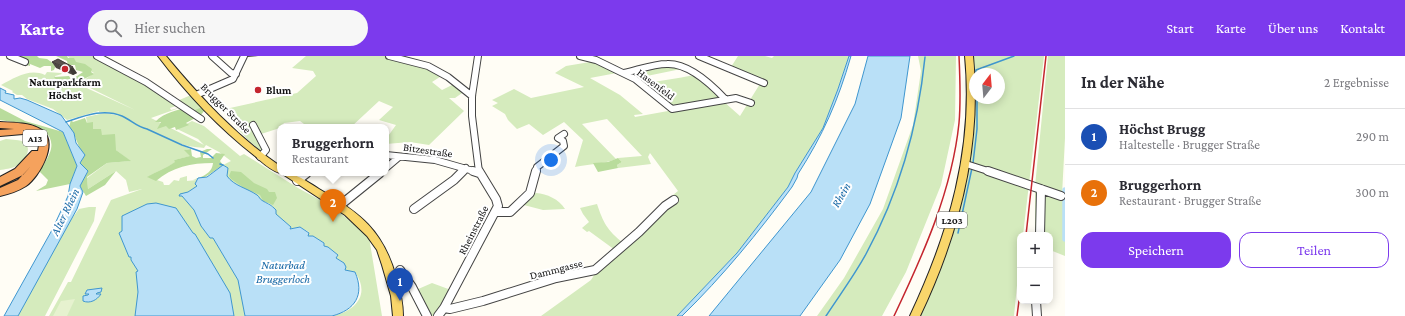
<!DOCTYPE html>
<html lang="de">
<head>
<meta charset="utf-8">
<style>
  body { margin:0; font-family:"Crimson Pro",serif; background:#f7f7f7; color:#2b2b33 }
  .controls { position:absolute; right:12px; bottom:12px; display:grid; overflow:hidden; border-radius:8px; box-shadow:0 2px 10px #0003 }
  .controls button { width:36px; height:36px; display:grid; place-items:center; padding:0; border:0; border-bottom:1px solid #e1e1e2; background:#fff; color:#2b2b33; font:20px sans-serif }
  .compass { position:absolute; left:969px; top:12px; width:36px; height:36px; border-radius:50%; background:#fff; box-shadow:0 2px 10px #0003; rotate:16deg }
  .you { position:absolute; left:551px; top:104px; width:14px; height:14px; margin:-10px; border:3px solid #fff; border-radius:50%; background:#1a73e8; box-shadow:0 0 0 6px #1a73e833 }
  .badge { display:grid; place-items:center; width:26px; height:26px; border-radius:50%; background:#7c3aed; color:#fff; font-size:13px; font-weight:700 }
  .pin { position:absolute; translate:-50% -33px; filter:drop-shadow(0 1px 2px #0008) }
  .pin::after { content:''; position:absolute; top:21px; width:14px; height:12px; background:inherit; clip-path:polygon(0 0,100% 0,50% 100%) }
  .popup { position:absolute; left:277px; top:68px; width:112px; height:52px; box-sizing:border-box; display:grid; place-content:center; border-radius:8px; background:#fff; filter:drop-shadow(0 1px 3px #0005); font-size:13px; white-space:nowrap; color:#7c7c81 }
  .popup b { font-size:15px; color:#2b2b33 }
  .popup::after { content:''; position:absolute; left:50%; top:100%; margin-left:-8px; border:8px solid transparent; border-top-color:#fff }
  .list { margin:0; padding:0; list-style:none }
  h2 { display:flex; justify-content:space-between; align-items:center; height:52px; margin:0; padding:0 16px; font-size:17px }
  h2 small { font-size:13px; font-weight:400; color:#7c7c81 }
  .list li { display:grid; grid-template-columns:26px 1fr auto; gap:12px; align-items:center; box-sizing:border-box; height:56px; padding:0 16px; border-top:1px solid #e1e1e2 }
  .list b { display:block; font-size:15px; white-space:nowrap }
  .list p { margin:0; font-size:13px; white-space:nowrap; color:#7c7c81 }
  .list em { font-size:13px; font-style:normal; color:#7c7c81 }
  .actions { display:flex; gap:8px; padding:12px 16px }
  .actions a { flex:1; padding:9px 0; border:1px solid #7c3aed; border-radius:12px; text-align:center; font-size:14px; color:#7c3aed }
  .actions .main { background:#7c3aed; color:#fff }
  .icon { flex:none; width:22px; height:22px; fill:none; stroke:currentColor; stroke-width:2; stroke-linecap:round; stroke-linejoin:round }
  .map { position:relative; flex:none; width:1065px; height:260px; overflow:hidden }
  header { display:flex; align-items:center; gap:24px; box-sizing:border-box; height:56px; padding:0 20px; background:#7c3aed; color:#fff }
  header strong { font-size:19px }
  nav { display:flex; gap:22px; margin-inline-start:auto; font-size:14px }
  .search { width:280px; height:36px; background:#f7f7f7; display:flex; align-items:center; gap:10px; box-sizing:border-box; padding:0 14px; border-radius:22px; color:#7c7c81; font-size:15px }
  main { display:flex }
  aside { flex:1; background:#fff }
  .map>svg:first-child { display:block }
</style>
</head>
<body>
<header>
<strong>Karte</strong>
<div class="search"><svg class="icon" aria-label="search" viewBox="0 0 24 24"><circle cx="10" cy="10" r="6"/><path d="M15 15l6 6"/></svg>Hier suchen</div>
<nav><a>Start</a><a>Karte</a><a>Über uns</a><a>Kontakt</a></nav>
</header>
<main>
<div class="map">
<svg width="1065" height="260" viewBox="0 0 1065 260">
  <rect width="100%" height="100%" fill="#fffdf5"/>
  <path fill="#d5ebbd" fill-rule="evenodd" d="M67,0H93L123,14L179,49L170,52L171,54L182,51L151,62L204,89L198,83L177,73L192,65L204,70L240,100L244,98L298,132L333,151L369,181L382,260H332C355,255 371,239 355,216L345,215C347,209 341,204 336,202L338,199L328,191L324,190V187L313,180H308L309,176L300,171L290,173V170L275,158L276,154L269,147L263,145L230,124L227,120L228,112L223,109L231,105L219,96L206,89L204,92C194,91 185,90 176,86L190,93L185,94L191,100L174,104L176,106C167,112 157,115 148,121L163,126L164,129H169L174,124L179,125L180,122L187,120V125L197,124V130L182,140L194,154L201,170L210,182H213L239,225L245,260H49L68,226H71L111,144L142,133L129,136L126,124L116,115L88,133L87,122L107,107L130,105L116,94L102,79L93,73L87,67L86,61L105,57L121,60L108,56H99V55L67,64L53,53L27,43L22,39H17L12,36L13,35L1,29C15,22 29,12 45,19L47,16L61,17L62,18L55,20L56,25L64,23L77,30L80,29L135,54L80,27L94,17L76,7Z
    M306,0H387L413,6L443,19L432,26L442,34L454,28L465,35L455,42H449L464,55L429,89L410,86L386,88V83L396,69L379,64L393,51L379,45L351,71H308L300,65L284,67L280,72L261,78L254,68L264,96H262L248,84L221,54L297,37L316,20L313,15L292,12Z
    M738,0H765L772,2L774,0H849L838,33L823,72L795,117L788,131L737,197L677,260H541L591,224L596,216L615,194L589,175L587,176L582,172L589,166L583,158L580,152L597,148C603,166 607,174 623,187L663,147L678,135L650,97L648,101L651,108L618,112L617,109L622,106L618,102L642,100L607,63L582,68L616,103C604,108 589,108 575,111L583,84L564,66L543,79L529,68L517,73L508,64L505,58L492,50L498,47L492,44L514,33L531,42L584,31L555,17L566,10L596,5L617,17L590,22L620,39L643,58L634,59L635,61L723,45L740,60L763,23L731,11Z
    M918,0H956L955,64L941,129L906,216L882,260H817L844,222L883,153L913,69L921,15Z
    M971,0H1044L1023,179H1020V199L1014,260H920L951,183L968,107ZM975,18H999V42H975Z
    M1048,0H1065V82L1062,139L1065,141V200L1050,194V179H1035V130Z
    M667,9L681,13L637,22L629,18Z
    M694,19L713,33L722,43L675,52L644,28C661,24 677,23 694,19Z
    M191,39L202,51L193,56L177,45Z
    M6,83C12,84 20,83 25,87C33,95 23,106 16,110C11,113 5,113 0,114V85Z
    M536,137C547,138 559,143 565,153L543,154L520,148L532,138Z
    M89,151H96L94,165L45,260H18L66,170L79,153Z
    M432,227L451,234L442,249L433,260H430L416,234Z"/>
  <path fill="#b9dc9c" d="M16,0H37L39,2L47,3L56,9L54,14L51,15V10H44L40,12L30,8V10L24,8Z
    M56,0H67L68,2H74L76,6L85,8L92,13L91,16L94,18L82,24L84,27C76,30 70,29 65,23L57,25L54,21L69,20L71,23L74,22L83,16L76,14L75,9H68L67,5Z
    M190,51L193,55L202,51L204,55L201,59L186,67L189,69L176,74L175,71L169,73L166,70L157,73L161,66H155C165,56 177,54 190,51Z
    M0,52L25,65L63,76L77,110L70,128L36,135L46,129L48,124L39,115C44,108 49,101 51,93C56,67 16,67 0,64Z
    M85,62L87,67L93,66V73H101L102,79L115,78L116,94L131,105L107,107L87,121L88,133L116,115L105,129L86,140L80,130L88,115L80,107L85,99C76,90 77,79 69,71L71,64L73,66Z
    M191,93L192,100L196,102L201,101L200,96L207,93H212L203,99V102H211L216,97L225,98L220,105L223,109C212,116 206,123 193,124C201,121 212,118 213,107C191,107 172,111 156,125L147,121C157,115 167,112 175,106L174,104L190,100L184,94Z
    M618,102L622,106L617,109L618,112L598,116L593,107L608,106Z
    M231,115L241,116L254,127L267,133L269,136H275L277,142L273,149L263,145L260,139L244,132L231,123L229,120Z"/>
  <path fill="#e6f2cf" d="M75,243L67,260H53L61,245Z"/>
  <path fill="#b9e0f7" stroke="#3f96cf" d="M849,0H851C838,45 823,79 798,118L797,122L792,131C758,177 723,220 682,260H677L737,197L788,131L795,117L823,72L838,33Z
    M868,0H910L901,62L870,148L840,204L800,260H709L811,136L855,48Z
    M0,32L6,35L5,37L14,39V43L20,42L27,44L61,59L74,77L76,87L85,99L80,107L88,115L80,130L83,136L77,153L18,260H4L52,174L68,140L70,128L77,110L63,76L0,44Z
    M223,109L228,112L227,120C234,130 247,132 257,139C259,140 260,144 263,145C270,149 270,148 276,154V158L291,171L290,173L300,171L309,177L308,180H313L324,187V190L328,191L338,199L336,202L344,207L346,211L345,214L355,216C365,239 355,254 332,260H245L238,224L213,182H210L201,170L194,154L182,140H179L180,138L188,136L197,130L195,128L198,122L207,121Z
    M156,147L176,152L193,177L195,178L230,237L234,260H135L138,236L136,216L138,215L131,204V201H129L119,177L122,175V160L147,148Z
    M102,232L101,236L97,237L96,238H101C97,244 90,248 83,245V240L88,239L89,238H85L87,234Z"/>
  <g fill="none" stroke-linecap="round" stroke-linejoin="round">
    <path stroke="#3f96cf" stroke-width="1.5" d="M976,18V14L1014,0
      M66,66C84,60 103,52 122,60C131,64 137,71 147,73L182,89L208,98L213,102
      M973,107L977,73V42
      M220,108L223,109
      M958,177L972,112
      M826,260C839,240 854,220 866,198C899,137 918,70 925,1"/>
    <path stroke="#b9e0f7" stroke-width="5.5" d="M1065,134V183"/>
    <g stroke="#444" stroke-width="8">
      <path id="minor-far1" d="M10,0L25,6
        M97,0L146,26L201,63
        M212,0L231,17L236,18
        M389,0L428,10L448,21L472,40
        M478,0L472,40V60L479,116
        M580,0L596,4L635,23L672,53L736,42L751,47
        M699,0L764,27
        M624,17C638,14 653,8 667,8C689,7 711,28 725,43
        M196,39L233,23L244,0
        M253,69L266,94L260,101
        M386,99L435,104L477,116
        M966,108L991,116
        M386,112L399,101
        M462,116L466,112
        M536,116L537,111L564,90L563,85L558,82L564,78"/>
    </g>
    <g stroke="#444" stroke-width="10">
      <path id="minor" d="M473,115L479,117
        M988,115L1061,140
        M297,125L307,117
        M338,151L380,117
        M414,153L454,124L463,115
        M496,156H510L530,137L536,115
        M1040,179L1041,133
        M400,214L412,231L427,260
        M1036,245L1037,260
        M444,252L450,253L483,245L556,222L595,214L639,176L665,150L674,144
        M438,260L444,252L498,150L496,143L479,115"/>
    </g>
    <g stroke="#222" stroke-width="2">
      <path id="major" d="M158,0H166C200,41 236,80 280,110V117C271,115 262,106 255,100C219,72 186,37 158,0Z
        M965,0H973C982,90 959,178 920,260H910C949,177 974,93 965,0Z
        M281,117C297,117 306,125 319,133C360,157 383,174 396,221C400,234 403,246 403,260H393L391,240L382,209L377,194L367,180L345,159Z"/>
    </g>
    <g stroke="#222" stroke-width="2">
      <path id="highway" d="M0,66C14,67 30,66 42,74C59,87 39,121 26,130C18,135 9,138 0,140V132L18,124L31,110L23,119L0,130V121L15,113L32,95H38L39,89L37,81L29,76L23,74L24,76L23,78L0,80V74L14,73L0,72Z"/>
    </g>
    <use href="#minor-far1" stroke="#fff" stroke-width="6"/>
    <use href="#minor" stroke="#fff" stroke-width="8"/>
    <use href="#major" fill="#f9d66b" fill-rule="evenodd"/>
    <use href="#highway" fill="#f5a25d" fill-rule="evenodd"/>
    <path stroke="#c4262e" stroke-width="1.5" d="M1026,179L1046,0
      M894,260C923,199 952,135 959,67C961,45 960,22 959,0
      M1017,260L1020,237"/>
  </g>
  <path fill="#4d4742" d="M248,0H258L248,1Z
    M52,6L77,17L73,19L56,12Z"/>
  <path fill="#3f3936" d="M73,11L77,17L73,19L69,13Z"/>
  <path fill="#5a524d" stroke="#3f3936" d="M58,3L73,11L69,13L52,6Z"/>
  <g fill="#c4262e" stroke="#fff" stroke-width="1.5">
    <circle cx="65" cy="13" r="4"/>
    <circle cx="258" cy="34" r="4"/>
  </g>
  <g text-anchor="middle" stroke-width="4" stroke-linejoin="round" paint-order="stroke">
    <g fill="#fff" stroke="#585858" stroke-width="1">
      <rect x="23" y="74" width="24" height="16" rx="3"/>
      <rect x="937" y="156" width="30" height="16" rx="3"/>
    </g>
    <g font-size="10" font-weight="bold" fill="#111">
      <text x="35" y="86">A13</text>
      <text x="952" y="168">L203</text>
    </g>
    <g font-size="11" font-weight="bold" fill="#111" stroke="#fff">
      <text x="65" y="30">Naturparkfarm<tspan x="65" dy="13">Höchst</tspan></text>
      <text x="266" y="38" text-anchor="start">Blum</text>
    </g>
    <g font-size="11" fill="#111" stroke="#fff">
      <text transform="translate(656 28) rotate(37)" y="4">Hasenfeld</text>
      <text transform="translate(226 52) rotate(45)" y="4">Brugger Straße</text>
      <text transform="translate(428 94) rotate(8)" y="4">Bitzestraße</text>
      <text transform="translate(473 174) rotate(-63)" y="4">Rheinstraße</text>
      <text transform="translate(556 213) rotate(-14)" y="4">Dammgasse</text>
    </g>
    <g font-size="12" font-style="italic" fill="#1768a6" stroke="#fff">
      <text transform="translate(841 139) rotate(-60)" y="4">Rhein</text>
      <text transform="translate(65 156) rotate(-64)" y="4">Alter Rhein</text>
      <text x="283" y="213">Naturbad<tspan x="283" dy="14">Bruggerloch</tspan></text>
    </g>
  </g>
</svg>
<div class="controls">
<button>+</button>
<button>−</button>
</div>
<svg class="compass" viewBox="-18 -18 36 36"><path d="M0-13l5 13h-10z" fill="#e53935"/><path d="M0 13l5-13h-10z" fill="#7c7c81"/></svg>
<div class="you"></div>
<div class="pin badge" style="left:400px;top:245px;background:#1a4fb4">1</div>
<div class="pin badge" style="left:333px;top:166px;background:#e8710a">2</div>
<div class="popup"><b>Bruggerhorn</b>Restaurant</div>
</div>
<aside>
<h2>In der Nähe<small>2 Ergebnisse</small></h2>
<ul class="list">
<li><span class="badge" style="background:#1a4fb4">1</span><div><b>Höchst Brugg</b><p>Haltestelle · Brugger Straße</p></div><em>290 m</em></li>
<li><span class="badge" style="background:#e8710a">2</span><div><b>Bruggerhorn</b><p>Restaurant · Brugger Straße</p></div><em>300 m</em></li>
</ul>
<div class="actions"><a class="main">Speichern</a><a>Teilen</a></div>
</aside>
</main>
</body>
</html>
